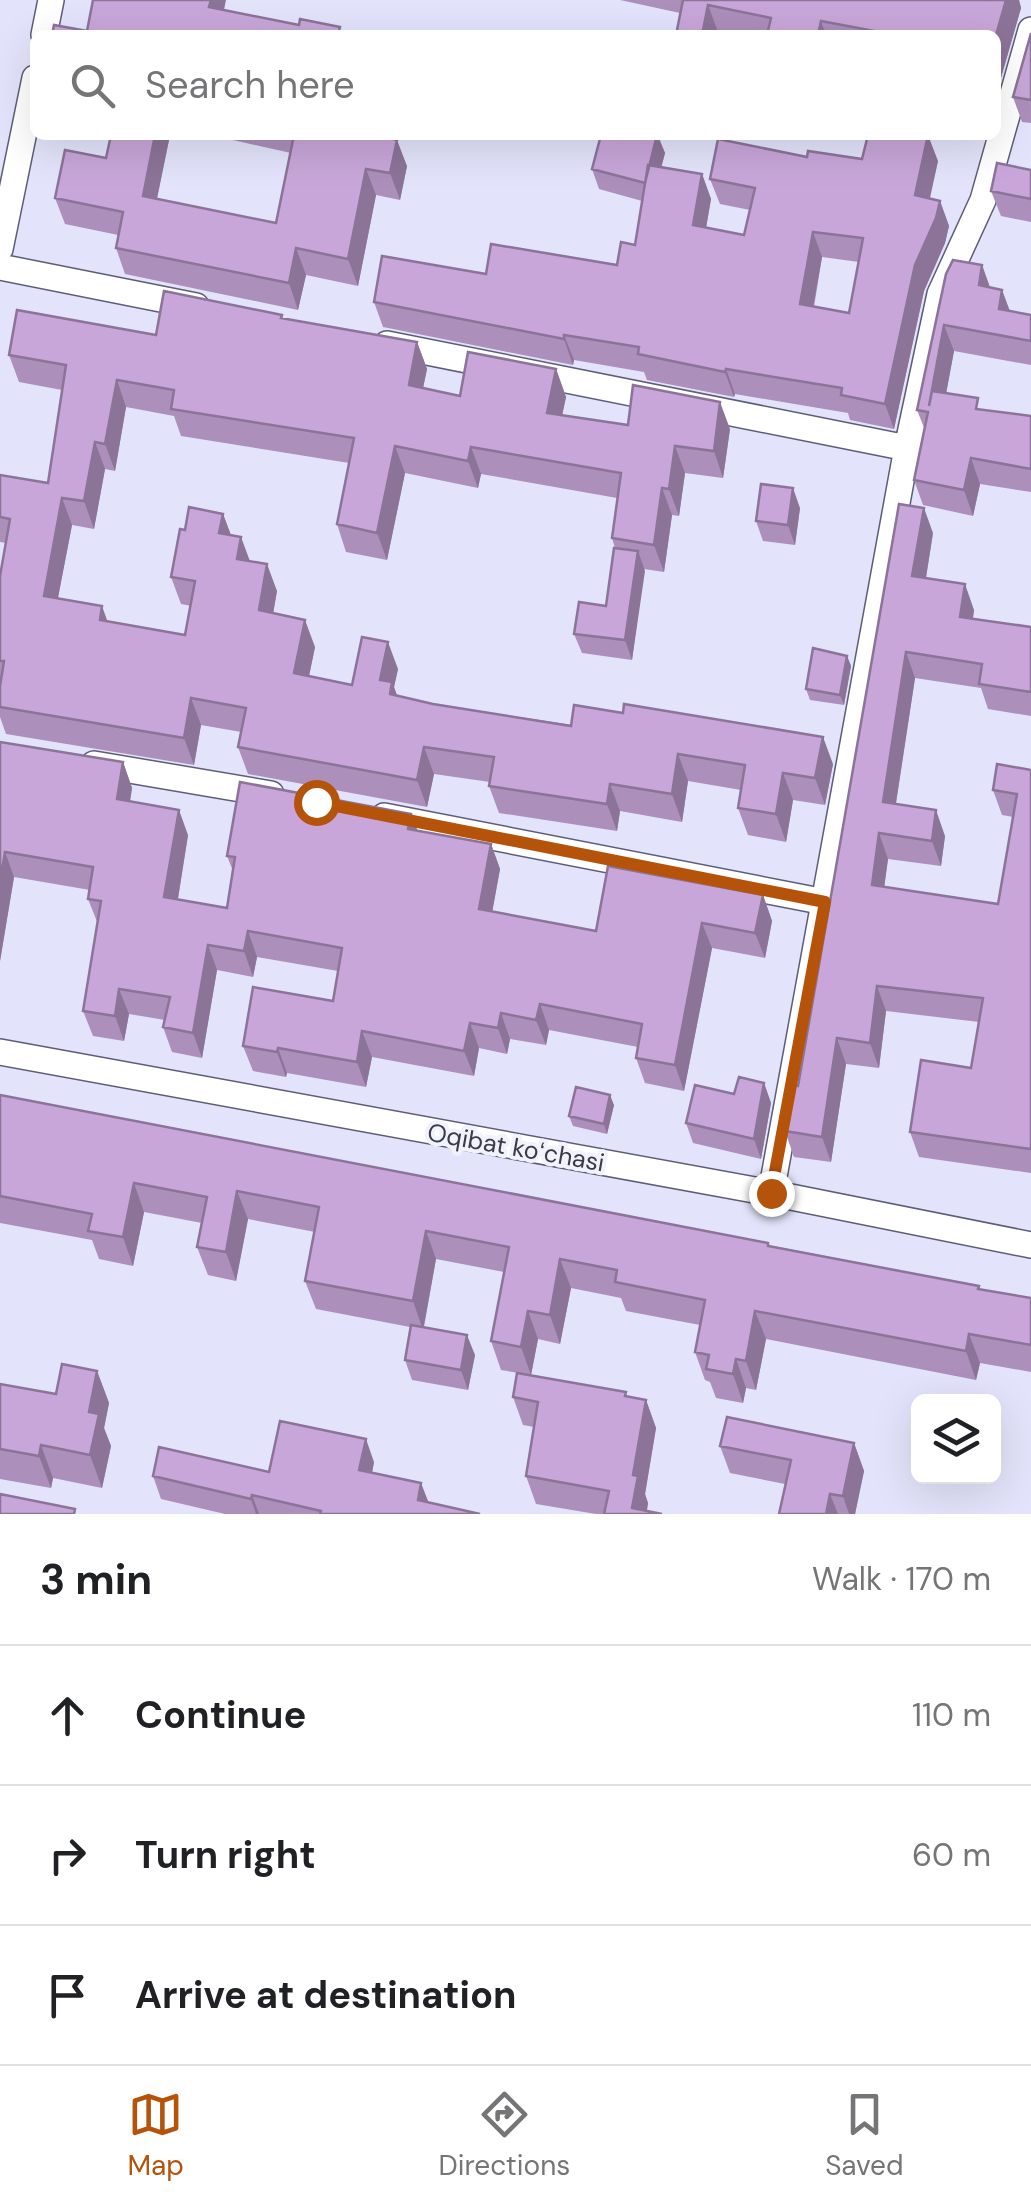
<!DOCTYPE html>
<html lang="en">
<head>
<meta charset="utf-8">
<style>
  body { margin:0; font-family:"DM Sans",sans-serif; background:#f6f6f6; color:#202124 }
  .controls { position:absolute; right:30px; bottom:30px; display:grid; overflow:hidden; border-radius:15px; box-shadow:0 10px 40px #0002 }
  .controls button { width:90px; height:90px; display:grid; place-items:center; padding:0; border:0; border-bottom:2px solid #e0e0e0; background:#fff; color:#202124; font:50px sans-serif }
  .stop { position:absolute; width:30px; height:30px; margin:-22px; border:8px solid #b45309; border-radius:50%; background:#fff }
  .stop.end { background:#b45309; border-color:#fff; box-shadow:0 2px 10px #0008 }
  .list { margin:0; padding:0; list-style:none }
  h2 { display:flex; justify-content:space-between; align-items:center; height:130px; margin:0; padding:0 40px; font-size:42px }
  h2 small { font-size:32px; font-weight:400; color:#757577 }
  .list li { display:grid; grid-template-columns:65px 1fr auto; gap:30px; align-items:center; box-sizing:border-box; height:140px; padding:0 40px; border-top:2px solid #e0e0e0 }
  .list b { display:block; font-size:38px; white-space:nowrap }
  .list em { font-size:32px; font-style:normal; color:#757577 }
  .icon { flex:none; width:55px; height:55px; fill:none; stroke:currentColor; stroke-width:2; stroke-linecap:round; stroke-linejoin:round }
  .map { position:relative; flex:none; width:1031px; height:1514px; overflow:hidden }
  .search { position:absolute; background:#fff; box-shadow:0 10px 40px #0002; left:30px; right:30px; top:30px; height:110px; display:flex; align-items:center; gap:25px; box-sizing:border-box; padding:0 35px; border-radius:15px; color:#757577; font-size:38px }
  .sheet { height:550px; background:#fff }
  nav { display:flex; justify-content:space-around; align-items:center; box-sizing:border-box; height:140px; border-top:2px solid #e0e0e0; background:#fff; font-size:28px; color:#757577 }
  nav a { display:grid; justify-items:center; gap:5px }
  nav .on { color:#b45309 }
  .map>svg:first-child { display:block }
</style>
</head>
<body>
<div class="map">
<svg width="1031" height="1514" viewBox="0 0 1031 1514">
  <rect width="100%" height="100%" fill="#e3e4fb"/>
  <g fill="none" stroke-linecap="round" stroke-linejoin="round">
    <g stroke="#5c5d76" stroke-width="28">
      <path id="street" d="M44,35L51,0
        M0,249L35,78
        M0,267L196,306
        M387,344L907,448
        M94,764L271,794
        M384,816L825,902
        M0,1052L771,1193L1031,1245
        M771,1193L907,448L940,294L983,200L1031,30"/>
    </g>
    <use href="#street" stroke="#fff" stroke-width="25"/>
  </g>
  <path fill="#ac8fbb" fill-rule="evenodd" d="M620,0H1019L1021,8L996,95V35H730L718,32L680,13Z
    M1031,33V123L1022,122L1013,97Z
    M111,135H170L157,199L276,223L291,153L210,135H379L407,166L400,200L376,195L358,286L306,275L298,310L125,274L116,248L118,235L65,224L55,198L106,158Z
    M601,135H658L665,153L661,167L702,174L711,199L706,228L744,235L750,210L720,204L710,179L807,157L938,161L929,199L940,201L949,226L945,243L924,291L894,429L850,420L848,413L735,394L734,397L647,380L644,372L574,360L573,365L383,327L374,302L486,274L617,265L635,245L642,201L599,189L592,169ZM822,257L859,262L849,313L814,307Z
    M1031,170V222L1001,216L991,191Z
    M982,265L990,287L1002,290L1010,311L1031,315V365L954,351L946,393L982,410L1031,416V492L980,484L973,516L923,505L914,480L925,430L917,410L946,274Z
    M282,315L283,319L417,342L427,369L423,388L460,396L556,369L566,397L562,415L628,425L730,429L723,478L685,473L679,516L672,515L664,572L644,569L632,660L582,653L574,634L606,606L615,548L612,538L617,498L481,474L478,488L405,473L387,560L346,552L337,524L349,463L181,436L174,416L126,407L115,471L105,469L94,529L72,525L58,598L108,621L185,635L191,606L181,604L171,577L185,530L223,514L231,535L250,561L277,591L273,613L315,647L309,676L352,685L398,669L394,687L397,696L433,704L833,764L825,805L793,800L786,842L748,835L738,808L741,790L688,781L682,822L620,811L617,831L499,813L489,786L490,782L434,774L427,807L248,774L238,747L241,732L201,725L194,765L6,734L0,717V576L6,543L0,542V475L48,483L62,390L19,382L9,355L156,335Z
    M800,508L795,545L763,541L756,521Z
    M933,533L926,578L974,610L973,619L1031,627V716L988,709L981,688L915,678L896,804L945,836L941,866L888,859L884,887L998,904L1013,817L1002,815L993,790L1031,770V1173L919,1157L910,1132L971,1068L979,1022L886,1011L879,1068L846,1064L831,1162L794,1157L785,1131L798,1086Z
    M847,656L851,666L844,705L810,700L806,689Z
    M0,742L123,762L132,788L130,802L188,835L178,899L227,908L233,871L227,856L417,830L491,844L500,869L492,912L596,931L763,895L772,921L765,958L712,948L684,1091L645,1083L636,1058L638,1047L549,1030L546,1045L510,1039L507,1054L479,1048L474,1076L372,1057L366,1087L287,1073L286,1077L253,1071L243,1046L333,1001L338,971L257,957L253,977L217,970L202,1058L172,1052L163,1027L165,1020L129,1014L124,1041L93,1036L83,1011L98,924L88,899L90,890L14,877L0,961Z
    M764,1083L771,1103L761,1159L693,1143L686,1123Z
    M0,1095L979,1286L980,1290L1031,1298V1372L980,1363L976,1380L766,1339L756,1390L746,1388L743,1403L716,1398L710,1382L705,1380L695,1352L700,1325L626,1311L621,1298L571,1288L560,1344L538,1339L531,1375L501,1370L491,1341L504,1272L436,1259L424,1327L475,1355L468,1390L412,1380L405,1360L410,1327L316,1309L305,1281L315,1232L248,1219L236,1281L208,1275L197,1247L202,1223L144,1212L133,1266L99,1259L92,1240L0,1223Z
    M614,1105L607,1134L573,1126L569,1116Z
    M97,1371L109,1403L104,1428L111,1446L102,1488L53,1478L51,1488L0,1479V1384L56,1394Z
    M513,1397H627L646,1400L656,1428L645,1494L648,1503L647,1511L662,1514H596L536,1504L526,1476L534,1427L523,1425Z
    M854,1443L864,1471L855,1514H779L785,1484L730,1473L720,1446Z
    M374,1462L372,1473L421,1483L428,1503L480,1514H225L161,1499L153,1476L269,1472Z"/>
  <path fill="#8c7498" d="M211,0H226L219,34L209,7Z
    M1006,0H1019L1021,8L996,95V35Z
    M708,5L718,32L717,35H702Z
    M821,21L826,35H818Z
    M155,135H170L152,222L143,196Z
    M657,135L665,153L652,203L645,183Z
    M928,135L938,161L925,221L915,195Z
    M397,140L407,166L400,200L390,173Z
    M366,169L376,195L358,286L348,259Z
    M702,174L711,199L702,251L693,225Z
    M940,201L949,226L945,243L924,291L894,429L885,404L915,265Z
    M813,232L822,257L809,330L800,304Z
    M296,248L306,275L298,310L289,283Z
    M982,265L991,291L979,285Z
    M1002,290L1011,315L999,309Z
    M944,325L954,351L939,432L929,406Z
    M564,335L574,360L573,365L564,339Z
    M417,342L427,369L418,412L409,385Z
    M556,369L566,397L557,440L547,413Z
    M726,369L735,394L734,397L725,372Z
    M117,380L126,407L115,471L105,444Z
    M720,402L730,429L723,478L714,451Z
    M95,442L105,469L94,529L84,501Z
    M395,446L405,473L387,560L377,533Z
    M675,446L685,473L679,516L669,489Z
    M471,447L481,474L478,488L468,461Z
    M971,458L980,484L973,516L964,490Z
    M662,488L672,515L664,572L654,545Z
    M793,488L800,508L795,545L788,525Z
    M62,498L72,525L53,623L44,596Z
    M924,508L933,533L922,602L912,576Z
    M223,514L233,541L219,533Z
    M241,537L251,564L237,559Z
    M638,551L645,571L632,660L625,640Z
    M267,564L277,591L269,637L259,610Z
    M965,584L974,610L969,642L960,617Z
    M102,606L112,634L100,620Z
    M305,620L315,647L304,700L294,673Z
    M388,642L398,669L394,687L402,709L380,680Z
    M906,652L915,678L892,828L883,802Z
    M847,656L851,666L844,705L840,695Z
    M191,698L201,725L194,765L184,738Z
    M823,737L833,764L825,805L815,778Z
    M424,747L434,774L427,807L417,780Z
    M678,754L688,781L682,822L672,794Z
    M123,762L132,788L126,825L117,799Z
    M783,773L793,800L786,842L776,814Z
    M610,784L620,811L617,831L607,804Z
    M179,810L188,835L174,923L164,897Z
    M936,810L945,836L941,866L932,841Z
    M411,814L421,839L408,829Z
    M879,833L888,859L881,911L872,885Z
    M491,844L500,869L488,935L479,909Z
    M5,852L14,877L0,961V881Z
    M763,895L772,921L765,958L755,933Z
    M702,923L712,948L684,1091L675,1065Z
    M248,931L257,957L253,977L244,951Z
    M208,945L217,970L202,1058L193,1033Z
    M877,986L886,1011L879,1068L870,1043Z
    M119,989L129,1014L124,1041L115,1016Z
    M540,1004L549,1030L546,1045L536,1020Z
    M501,1013L510,1039L507,1054L498,1028Z
    M470,1023L479,1048L474,1076L464,1051Z
    M362,1031L372,1057L366,1087L357,1062Z
    M837,1038L846,1064L831,1162L822,1137Z
    M278,1048L287,1073L286,1077L277,1052Z
    M764,1083L771,1103L761,1159L754,1139Z
    M610,1095L614,1105L607,1134L604,1124Z
    M134,1183L144,1212L133,1266L123,1237Z
    M237,1191L248,1219L236,1281L226,1252Z
    M426,1231L436,1259L423,1330L413,1301Z
    M560,1259L571,1288L560,1344L550,1315Z
    M528,1311L538,1339L531,1375L521,1347Z
    M755,1311L766,1339L756,1390L746,1361Z
    M969,1334L980,1363L976,1380L966,1351Z
    M467,1335L475,1355L468,1390L461,1370Z
    M736,1359L746,1388L743,1403L733,1374Z
    M97,1371L109,1403L104,1428L111,1446L102,1488L90,1455L89,1412Z
    M646,1400L656,1428L645,1494L648,1503L646,1514L632,1508L633,1475Z
    M366,1439L374,1462L368,1493L359,1470Z
    M854,1443L864,1471L855,1514H849L843,1496Z
    M41,1445L53,1478L51,1488L39,1456Z
    M421,1483L430,1506L418,1500Z
    M830,1494L838,1514H826Z
    M252,1495L259,1514H256L251,1499Z"/>
  <path fill="#c8a6d9" stroke="#8c7498" stroke-width="2.5" fill-rule="evenodd" d="M93,0H211L209,7L299,25L300,19L340,27L338,35H52L54,25L87,31Z
    M683,0H1006L996,35H895L821,21L818,35H767L771,18L708,5L702,35H676Z
    M1031,33V100L1013,97Z
    M111,135H155L143,196L276,223L294,135H379L397,140L390,173L366,169L348,259L296,248L289,283L116,248L123,212L55,198L65,150L106,158Z
    M601,135H657L645,183L592,169Z
    M868,135H928L915,195L940,201L936,218L915,265L885,404L841,395L842,388L726,369L725,372L638,354L639,347L564,335V339L374,302L382,256L486,274L491,244L617,265L621,242L635,245L648,165L702,174L693,225L744,235L755,188L710,179L718,139L807,157L808,151L862,159ZM813,232L863,238L849,313L800,304Z
    M997,163L1031,170V199L991,191Z
    M953,260L982,265L979,285L1002,290L999,309L1031,315V341L944,325L929,406L932,391L978,398L976,409L1031,416V469L971,458L964,490L914,480L928,412L917,410L946,274Z
    M164,291L282,315L281,318L417,342L409,385L460,396L468,352L556,369L547,413L628,425L633,385L720,402L714,451L675,446L669,489L662,488L654,545L612,538L621,473L471,447L468,461L395,446L377,533L337,524L354,438L171,409L174,390L117,380L105,444L95,442L84,501L62,498L44,596L102,606L100,620L185,635L195,581L171,577L180,529L185,530L189,507L223,514L219,533L241,537L237,559L267,564L259,610L305,620L294,673L352,685L362,637L388,642L380,680L392,682L390,694L433,704L571,726L574,705L623,713L624,704L823,737L815,778L783,773L776,814L738,808L745,765L678,754L672,794L610,784L607,804L489,786L494,757L424,747L417,780L238,747L246,708L191,698L184,738L0,707V686L4,661H0V576L10,519L0,517V475L48,483L66,365L9,355L17,310L156,335Z
    M761,484L793,488L788,525L756,521Z
    M899,504L924,508L912,576L965,584L960,617L1031,627V692L979,684L982,664L906,652L883,802L936,810L932,841L879,833L872,885L998,904L1017,794L993,790L997,764L1031,770V1149L910,1132L921,1060L971,1068L983,998L877,986L870,1043L837,1038L822,1137L785,1131L793,1085L798,1086Z
    M614,548L638,551L625,640L574,634L579,602L606,606Z
    M813,648L847,656L840,695L806,689Z
    M0,742L123,762L117,799L179,810L164,897L227,908L235,857L227,856L240,782L411,814L408,829L491,844L479,909L596,931L608,866L763,895L755,933L702,923L675,1065L636,1058L642,1024L540,1004L536,1020L501,1013L498,1028L470,1023L464,1051L362,1031L357,1062L278,1048L277,1052L243,1046L253,987L333,1001L342,948L248,931L244,951L208,945L193,1033L163,1027L170,997L119,989L115,1016L83,1011L101,901L88,899L93,867L5,852L0,881Z
    M739,1077L764,1083L754,1139L686,1123L695,1085L734,1094Z
    M576,1087L610,1095L604,1124L569,1116Z
    M0,1095L768,1243V1246L979,1286L978,1289L1031,1298V1345L969,1334L966,1351L755,1311L746,1361L736,1359L733,1374L706,1369L709,1355L695,1352L705,1300L615,1282L617,1270L560,1259L550,1315L528,1311L521,1347L491,1341L509,1247L426,1231L413,1301L305,1281L319,1207L237,1191L226,1252L197,1247L207,1197L134,1183L123,1237L88,1231L92,1214L0,1196Z
    M411,1325L467,1335L461,1370L405,1360Z
    M62,1364L97,1371L89,1412L99,1414L90,1455L41,1445L39,1456L0,1449V1384L56,1394Z
    M517,1373L626,1392L625,1396L646,1400L633,1475L638,1476L632,1508L662,1514H604L609,1491L526,1476L538,1402L513,1397Z
    M727,1417L854,1443L843,1496L830,1494L826,1514H779L791,1460L720,1446Z
    M280,1421L366,1439L359,1470L421,1483L418,1500L480,1514H320L321,1511L252,1495L251,1499L153,1476L159,1447L269,1472Z
    M0,1494L75,1509L74,1514H0Z"/>
  <g fill="none" stroke-linecap="round" stroke-linejoin="round">
    <path stroke="#b45309" stroke-width="12" d="M316,802L825,902L771,1193"/>
  </g>
  <g text-anchor="middle" stroke-width="8" stroke-linejoin="round" paint-order="stroke">
    <g font-size="25" fill="#3a3b46" stroke="#f2f2fe">
      <text transform="translate(516 1147) rotate(10)" y="9">Oqibat koʻchasi</text>
    </g>
  </g>
</svg>
<div class="controls">
<button><svg class="icon" aria-label="layers" viewBox="0 0 24 24"><path d="M12 4l9 5-9 5-9-5zM3 14l9 5 9-5"/></svg></button>
</div>
<div class="stop" style="left:316px;top:802px"></div>
<div class="stop end" style="left:771px;top:1193px"></div>
<div class="search"><svg class="icon" aria-label="search" viewBox="0 0 24 24"><circle cx="10" cy="10" r="6"/><path d="M15 15l6 6"/></svg>Search here</div>
</div>
<section class="sheet">
<h2>3 min<small>Walk · 170 m</small></h2>
<ul class="list">
<li><svg class="icon" aria-label="ahead" viewBox="0 0 24 24"><path d="M12 20V5M6 11l6-6 6 6"/></svg><div><b>Continue</b></div><em>110 m</em></li>
<li><svg class="icon" aria-label="right" viewBox="0 0 24 24"><path d="M7 20v-9h11M14 6l5 5-5 5"/></svg><div><b>Turn right</b></div><em>60 m</em></li>
<li><svg class="icon" aria-label="arrive" viewBox="0 0 24 24"><path d="M6 21V4h12l-3 4 3 4H6"/></svg><div><b>Arrive at destination</b></div></li>
</ul>
</section>
<nav>
<a class="on"><svg class="icon" aria-label="map" viewBox="0 0 24 24"><path d="M3 6l6-2 6 2 6-2v14l-6 2-6-2-6 2zM9 4v14M15 6v14"/></svg>Map</a>
<a><svg class="icon" aria-label="directions" viewBox="0 0 24 24"><path d="M12 3l9 9-9 9-9-9zM9 14v-3h6M13 9l2 2-2 2"/></svg>Directions</a>
<a><svg class="icon" aria-label="saved" viewBox="0 0 24 24"><path d="M7 4h10v16l-5-4-5 4z"/></svg>Saved</a>
</nav>
</body>
</html>
